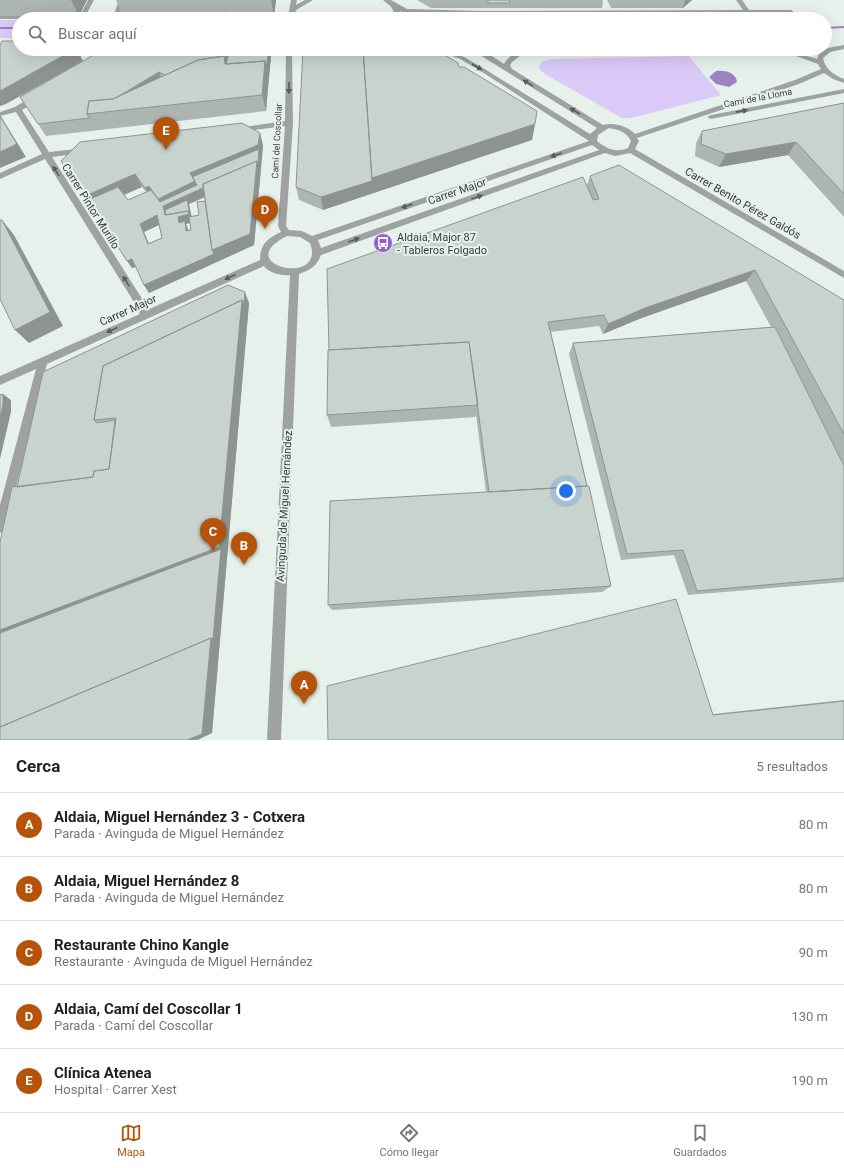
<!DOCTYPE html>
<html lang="es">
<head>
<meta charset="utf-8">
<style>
  body { margin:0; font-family:Roboto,sans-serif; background:#f6f6f6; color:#222 }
  .you { position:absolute; left:566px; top:491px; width:14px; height:14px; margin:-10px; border:3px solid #fff; border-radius:50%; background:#1a73e8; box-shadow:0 0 0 6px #1a73e833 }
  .badge { display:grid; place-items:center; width:26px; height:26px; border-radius:50%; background:#b45309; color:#fff; font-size:13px; font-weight:700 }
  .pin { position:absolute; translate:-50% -33px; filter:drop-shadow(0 1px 2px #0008) }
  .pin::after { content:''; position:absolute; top:21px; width:14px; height:12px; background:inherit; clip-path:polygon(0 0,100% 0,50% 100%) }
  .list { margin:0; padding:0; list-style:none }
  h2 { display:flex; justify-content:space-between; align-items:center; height:52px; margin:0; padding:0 16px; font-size:17px }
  h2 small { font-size:13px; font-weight:400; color:#767676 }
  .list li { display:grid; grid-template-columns:26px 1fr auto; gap:12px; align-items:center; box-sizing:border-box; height:64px; padding:0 16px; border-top:1px solid #e0e0e0 }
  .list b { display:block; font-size:15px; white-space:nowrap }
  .list p { margin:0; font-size:13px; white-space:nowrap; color:#767676 }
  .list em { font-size:13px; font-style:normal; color:#767676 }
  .icon { flex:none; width:22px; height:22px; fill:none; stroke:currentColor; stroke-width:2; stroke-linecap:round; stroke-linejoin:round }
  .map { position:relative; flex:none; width:844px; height:740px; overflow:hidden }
  .search { position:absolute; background:#fff; box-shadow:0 4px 16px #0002; left:12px; right:12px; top:12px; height:44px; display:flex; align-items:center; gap:10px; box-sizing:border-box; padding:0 14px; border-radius:22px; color:#767676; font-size:15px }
  .sheet { height:372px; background:#fff }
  nav { display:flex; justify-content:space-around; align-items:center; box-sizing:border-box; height:56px; border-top:1px solid #e0e0e0; background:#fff; font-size:11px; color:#767676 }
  nav a { display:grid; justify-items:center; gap:2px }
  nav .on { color:#b45309 }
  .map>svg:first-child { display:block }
</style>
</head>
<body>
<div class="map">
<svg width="844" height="740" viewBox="0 0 844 740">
  <rect width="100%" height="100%" fill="#e7f1eb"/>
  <path fill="#dbcaf8" d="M0,20H19V38H0Z
    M689,56L721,95L631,118H622L545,74L538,68L543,61L553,59Z"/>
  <path fill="#9a83c0" d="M716,71C724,70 736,72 737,82L729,87L716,84L709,77Z"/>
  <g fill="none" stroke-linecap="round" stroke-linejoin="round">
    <path fill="#9a83c0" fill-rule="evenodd" d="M844,26V28L825,29V27Z
      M0,27H19V29H0Z"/>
    <path fill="#9ea2a0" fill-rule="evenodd" d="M88,0H94L87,13L92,14L93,16L114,14L119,0H125L119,16L288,17L291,0H297L296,5L305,0H313L296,10L294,19H0V15L80,16Z
      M383,0H391L407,9L480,11L743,10L736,0H742L749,10H791L794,12L791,14L480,15L414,13L423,19H415L400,11L401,19H395C393,6 392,8 383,0Z
      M844,45V49L830,52L823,58C825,69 834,75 844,79V83L833,79L824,73L799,84L637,138L639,141L635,149L844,271V278L630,153L615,156L605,153L321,255C317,266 310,270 299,274L281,740H267L290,275C281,276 269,273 264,266L47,364L6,527L4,531L0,533V505L36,369L0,385V376L140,314L134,302L45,159L0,179V173L42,154L16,112L0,116V112L15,107L33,96H39V100L22,110L49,152L86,148L87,150L83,153L52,157L141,297L147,310L260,260C260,244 268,238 281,232L278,226L285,126L238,132L234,130L238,128L285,121L286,52H257L255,51L254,49L320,50L317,52H292L293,123L286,226L289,230L302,231L312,236L589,141L479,70L460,59L439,51L438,49H513L510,51H484L504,64C509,55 520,49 529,49L512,62L510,65L512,69L603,125C614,122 627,126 635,134L795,80L821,69L818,64L796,56L710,51L707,49C743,49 782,47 817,59C820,47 834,47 844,45ZM452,52H475L597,128L590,134L483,68L464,57ZM609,128C619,130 627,132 631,141L628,148C616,153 607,149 597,141L598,135ZM592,145L599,150L321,248L318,240ZM287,236L300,237L310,243C327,288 229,265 287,236Z
      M844,89V93L711,119L707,117L711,115Z"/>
  </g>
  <path fill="#adb5b1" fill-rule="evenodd" d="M0,0H87L79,16H0Z
    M116,0H276L274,17L243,16L242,15H226V17L182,16V15L123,16Z
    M417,0H603L602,8H431Z
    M607,0H692L683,8H611Z
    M104,49L271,55L266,111L46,136L20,97Z
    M459,67L535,124L532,140L323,210L299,200L296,187Z
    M844,103V217L788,155L719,167L695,156L696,143L702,131Z
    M260,133L263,146L254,245L149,293L144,285L136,267L132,268L93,208L61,161ZM142,187L146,192L128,200L124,195ZM204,197L205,201L199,215L192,217L189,204ZM190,223L191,230L189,231L186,224ZM159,225L162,238L149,243L144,232Z
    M590,176L844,300V582L688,595L674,555L621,560L569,354L573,343L771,327L746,281L639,319L603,334L599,326L551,332L611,586L602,592L332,610L328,605L486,492L476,415L475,417L331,427L327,415L587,185Z
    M249,303L212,733L197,740H0L17,487L43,372Z
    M844,700V740H328L713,714Z"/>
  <path fill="#8d9490" d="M71,0H87L79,16Z
    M222,0L226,15V17Z
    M271,0H276L274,17Z
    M685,0H692L683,8Z
    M75,49H77L83,61L6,104L0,106V91Z
    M228,49H232L229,71L203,76Z
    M269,49L271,55L269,78L266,69Z
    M363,49L535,124L532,140L323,210L321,197Z
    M265,61L269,78L266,111L262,95Z
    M159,72L164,85L113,100Z
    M0,115L26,157L0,168Z
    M260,133L263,146L254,245L149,293L144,285L212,250L256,175L189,204L192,222L186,224L188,229L190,240L182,225L165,215L164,211L158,199L190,173Z
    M796,142L788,155L719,167L726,154Z
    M135,174L142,187L93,208L85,196Z
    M149,186L156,198L152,200L145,188Z
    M157,215L161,224L144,232L152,252L148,244L140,224Z
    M2,220L14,235L63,326L29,343L15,330Z
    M132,259L137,266L132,268L127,261Z
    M755,270L746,281L639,319L603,334L608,324L645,308Z
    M245,292L249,303L212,733L197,740H187L210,646L220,557L0,641V630L242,300Z
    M3,394L11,400V412L0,459V418Z"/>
  <path fill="#c9d3ce" stroke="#8d9490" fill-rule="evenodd" d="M488,0H509L510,3H488Z
    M2,41H19V49H75L0,91V45Z
    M104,49H228L225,60L224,56L198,60L165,75L159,72L119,96L113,99L89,101L87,114L89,118L38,124L20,97Z
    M230,49H269L266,69L265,61L226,64Z
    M303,49H363L372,181L321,197L296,187Z
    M363,49H435L458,63L459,67H464L537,111L535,124L372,178Z
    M224,56L225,64L265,61L262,95L87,114L89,101L113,99L198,60Z
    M844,103V194L796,142L726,154L701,144L702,131Z
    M0,116L17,144L0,152Z
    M242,123L260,133L258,145L190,173L195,181L158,199L149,186L145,188L135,174L85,196L61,161L80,142Z
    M259,149L258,165L257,161L203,184V188L163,206L165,215L188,211L189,214L178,217L179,223L185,221L186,231L191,230L189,217L199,215L197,202L205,201L212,250L214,254L144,285L132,259L127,261L88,200L118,187L128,200L151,190L160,202L197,185L192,177ZM157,215L162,238L148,244L140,224Z
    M257,161L250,234L212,250L203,184Z
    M619,165L844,300V434L755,270L645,308L608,324L604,315L548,322L587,486L489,492L469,342L329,350L327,269L583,177L593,200L599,199L590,176Z
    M187,200L190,215L188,211L166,215L165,210Z
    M0,220H2L50,312L15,330L0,299Z
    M228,285L245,292L244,303L242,300L103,366L94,420L97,423L115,420L109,469L94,471L93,477L17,487L43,372Z
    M242,300L219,547L0,630V542L12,487L93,477L94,471L109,469L116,418L94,420L103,366Z
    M775,327L844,466V578L697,591L683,550L627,554L573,343Z
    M469,342L478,405L327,415L328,350Z
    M3,394V405L0,418V395Z
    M589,486L611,586L328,605L330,501Z
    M221,549L213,639L211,638L0,727V633Z
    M676,599L713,715L844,701V740H328L327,686Z
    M211,638L202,734L187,740H0V727Z"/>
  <defs><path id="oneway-solid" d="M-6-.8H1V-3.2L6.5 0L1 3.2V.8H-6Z"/></defs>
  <g fill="#575b59">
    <use href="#oneway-solid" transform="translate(477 67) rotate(30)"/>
    <use href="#oneway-solid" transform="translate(528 83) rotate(-148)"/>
    <use href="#oneway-solid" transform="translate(289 88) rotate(90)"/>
    <use href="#oneway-solid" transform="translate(575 111) rotate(-149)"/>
    <use href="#oneway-solid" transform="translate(742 111) rotate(-11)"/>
    <use href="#oneway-solid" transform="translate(556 155) rotate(161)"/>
    <use href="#oneway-solid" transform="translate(56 171) rotate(-122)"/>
    <use href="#oneway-solid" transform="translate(477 197) rotate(-19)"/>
    <use href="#oneway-solid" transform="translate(407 206) rotate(161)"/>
    <use href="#oneway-solid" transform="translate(354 240) rotate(-20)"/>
    <use href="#oneway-solid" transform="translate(230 277) rotate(156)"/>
    <use href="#oneway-solid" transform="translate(126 281) rotate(-122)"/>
    <use href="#oneway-solid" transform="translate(112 330) rotate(156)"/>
  </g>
  <defs>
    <g id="bus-disc" transform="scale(1)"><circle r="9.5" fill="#935ed7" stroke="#e7f1eb"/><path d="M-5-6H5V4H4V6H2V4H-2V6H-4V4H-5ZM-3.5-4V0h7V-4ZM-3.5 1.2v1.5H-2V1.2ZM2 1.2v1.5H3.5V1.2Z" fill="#fff"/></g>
  </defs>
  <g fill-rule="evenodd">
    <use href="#bus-disc" x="383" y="243"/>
  </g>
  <g text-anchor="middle" stroke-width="4" stroke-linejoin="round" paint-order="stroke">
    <g font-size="9" fill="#393d3b" stroke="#e7f1eb">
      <text transform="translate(758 98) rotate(-11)" y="3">Camí de la Lloma</text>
      <text transform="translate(277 141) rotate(-87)" y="3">Camí del Coscollar</text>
    </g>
    <g font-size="11" fill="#393d3b" stroke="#e7f1eb">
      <text transform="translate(457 191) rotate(-19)" y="4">Carrer Major</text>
      <text transform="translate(743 203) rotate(30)" y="4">Carrer Benito Pérez Galdós</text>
      <text transform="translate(91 206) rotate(58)" y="4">Carrer Pintor Murillo</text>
      <text transform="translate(128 310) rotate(-24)" y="4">Carrer Major</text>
      <text transform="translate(284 506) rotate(-87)" y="4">Avinguda de Miguel Hernández</text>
    </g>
    <g font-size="11" fill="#393d3b" stroke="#e7f1eb" text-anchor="start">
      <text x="397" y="241">Aldaia, Major 87<tspan x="397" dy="13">- Tableros Folgado</tspan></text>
    </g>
  </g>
</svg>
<div class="you"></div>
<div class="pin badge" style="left:304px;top:704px">A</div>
<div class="pin badge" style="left:244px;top:565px">B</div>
<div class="pin badge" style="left:213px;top:551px">C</div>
<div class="pin badge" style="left:265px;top:229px">D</div>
<div class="pin badge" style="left:166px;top:150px">E</div>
<div class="search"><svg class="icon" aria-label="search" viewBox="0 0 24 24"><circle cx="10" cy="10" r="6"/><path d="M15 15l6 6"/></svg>Buscar aquí</div>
</div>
<section class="sheet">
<h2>Cerca<small>5 resultados</small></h2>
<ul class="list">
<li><span class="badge">A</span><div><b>Aldaia, Miguel Hernández 3 - Cotxera</b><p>Parada · Avinguda de Miguel Hernández</p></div><em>80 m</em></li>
<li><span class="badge">B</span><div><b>Aldaia, Miguel Hernández 8</b><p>Parada · Avinguda de Miguel Hernández</p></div><em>80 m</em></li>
<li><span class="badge">C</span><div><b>Restaurante Chino Kangle</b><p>Restaurante · Avinguda de Miguel Hernández</p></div><em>90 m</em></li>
<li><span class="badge">D</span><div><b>Aldaia, Camí del Coscollar 1</b><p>Parada · Camí del Coscollar</p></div><em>130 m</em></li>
<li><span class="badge">E</span><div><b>Clínica Atenea</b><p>Hospital · Carrer Xest</p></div><em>190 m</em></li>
</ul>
</section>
<nav>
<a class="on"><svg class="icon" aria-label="map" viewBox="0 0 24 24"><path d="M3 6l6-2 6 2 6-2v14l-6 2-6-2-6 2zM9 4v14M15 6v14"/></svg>Mapa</a>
<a><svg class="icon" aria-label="directions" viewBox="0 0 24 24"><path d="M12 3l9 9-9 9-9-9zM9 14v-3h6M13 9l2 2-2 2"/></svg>Cómo llegar</a>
<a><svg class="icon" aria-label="saved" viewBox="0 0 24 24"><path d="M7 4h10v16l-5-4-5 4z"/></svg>Guardados</a>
</nav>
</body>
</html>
